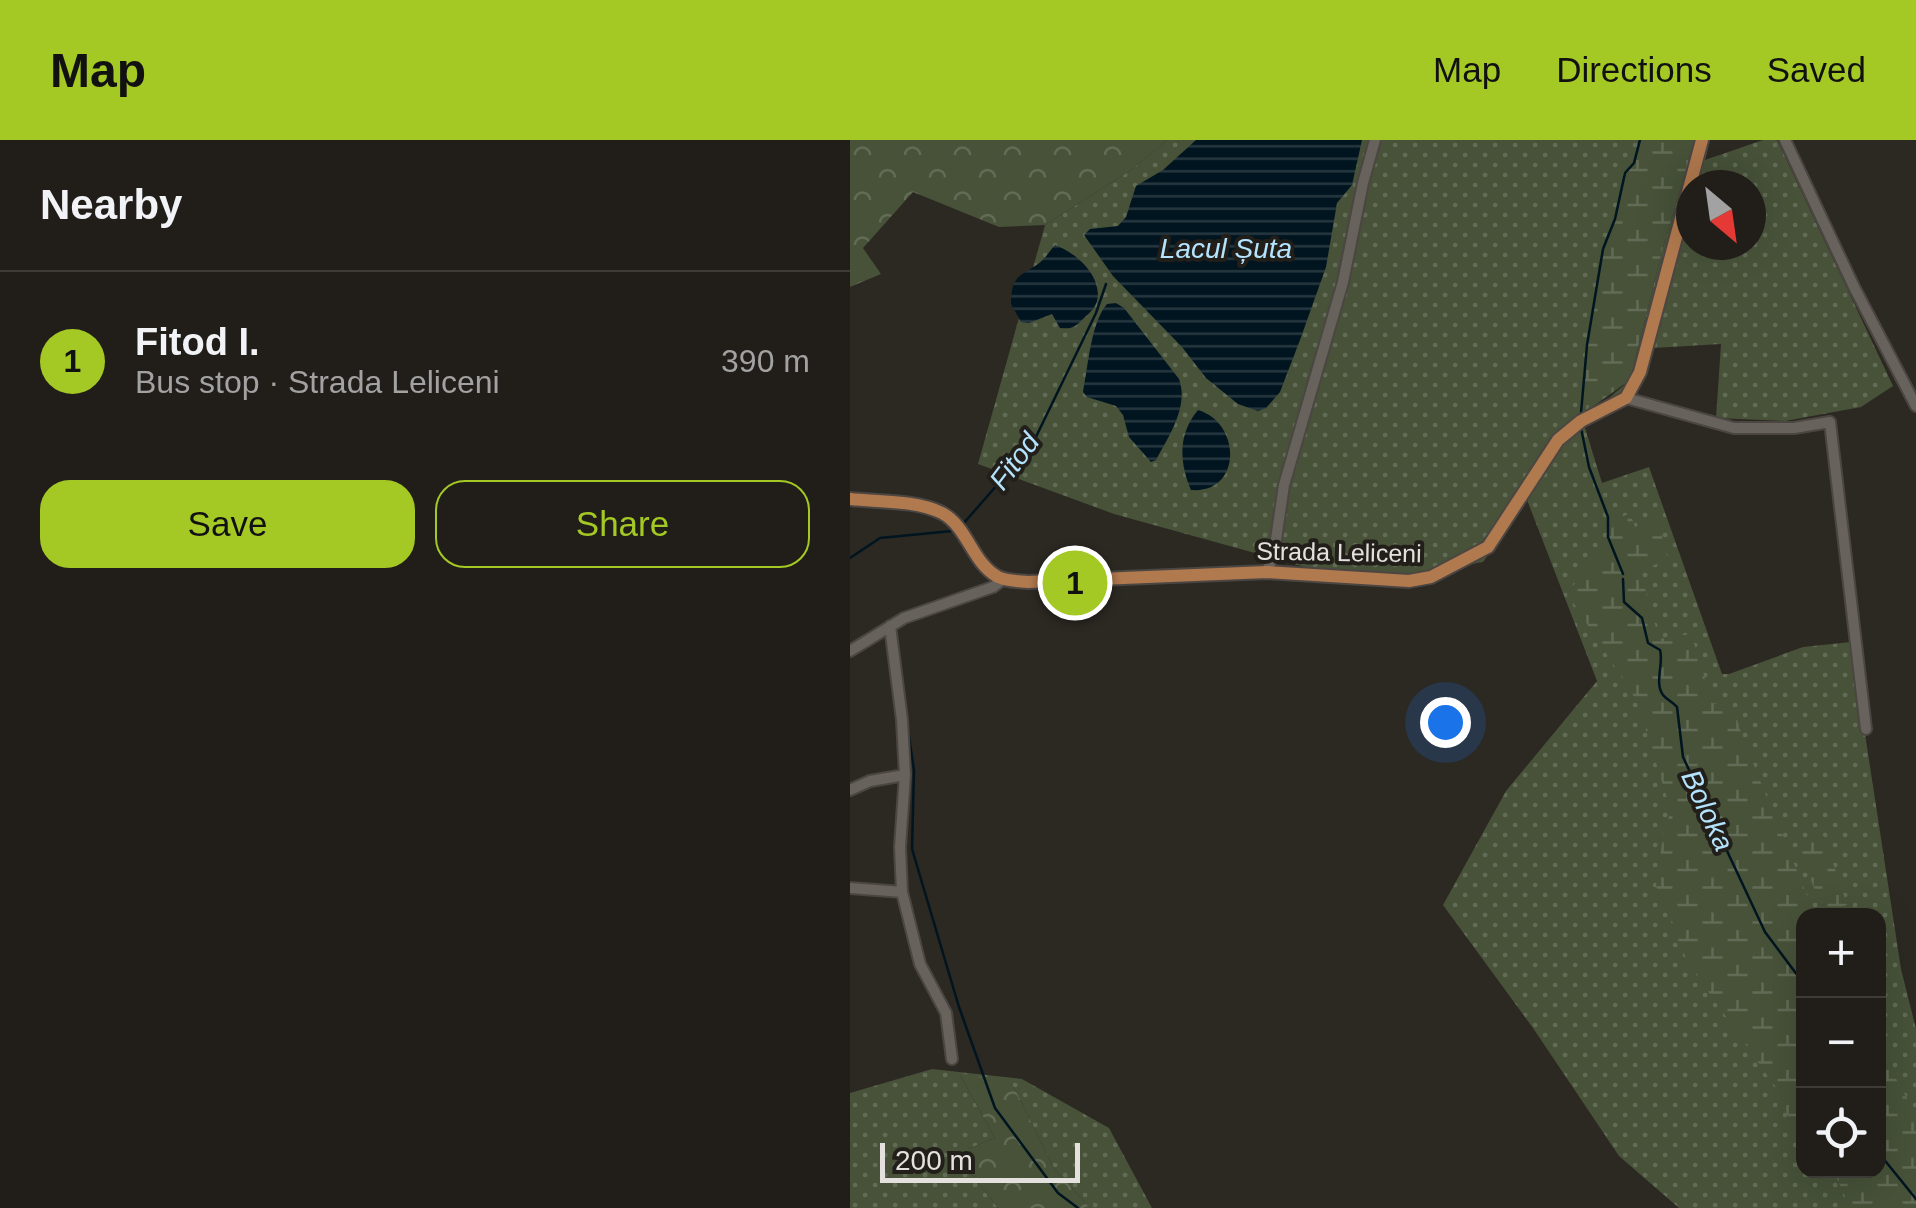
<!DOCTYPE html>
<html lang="en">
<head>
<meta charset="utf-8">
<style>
  body { margin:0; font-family:Arial,sans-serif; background:#292723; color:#f1f3f6 }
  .controls { position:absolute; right:30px; bottom:30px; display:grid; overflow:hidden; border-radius:20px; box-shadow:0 10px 40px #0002 }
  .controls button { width:90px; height:90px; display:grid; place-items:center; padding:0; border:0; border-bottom:2px solid #3e3c39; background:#211e1a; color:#f1f3f6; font:50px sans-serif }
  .compass { position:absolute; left:826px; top:30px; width:90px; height:90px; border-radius:50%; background:#211e1a; box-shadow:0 10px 40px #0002; rotate:151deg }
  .scale { position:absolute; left:30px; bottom:25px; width:200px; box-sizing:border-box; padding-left:10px; border:5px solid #e3e0dd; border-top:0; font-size:28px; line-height:35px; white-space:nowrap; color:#e3e0dd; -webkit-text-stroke:8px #221e19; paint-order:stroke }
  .you { position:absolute; left:595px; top:582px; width:35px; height:35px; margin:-25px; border:8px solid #fff; border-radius:50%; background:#1a73e8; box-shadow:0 0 0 15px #1a73e833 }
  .badge { display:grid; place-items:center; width:65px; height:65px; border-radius:50%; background:#a4c824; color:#111; font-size:32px; font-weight:700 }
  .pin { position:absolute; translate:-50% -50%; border:5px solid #fff; box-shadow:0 2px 10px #0006 }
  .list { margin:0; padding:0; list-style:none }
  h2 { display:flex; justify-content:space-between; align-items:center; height:130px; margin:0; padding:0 40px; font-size:42px }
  h2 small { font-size:32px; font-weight:400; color:#a2a2a2 }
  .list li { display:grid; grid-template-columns:65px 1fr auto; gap:30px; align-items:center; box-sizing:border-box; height:180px; padding:0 40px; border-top:2px solid #3e3c39 }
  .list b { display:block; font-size:38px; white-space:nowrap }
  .list p { margin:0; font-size:32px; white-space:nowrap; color:#a2a2a2 }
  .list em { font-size:32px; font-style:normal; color:#a2a2a2 }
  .actions { display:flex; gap:20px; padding:30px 40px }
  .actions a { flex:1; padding:22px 0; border:2px solid #a4c824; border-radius:30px; text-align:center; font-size:35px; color:#a4c824 }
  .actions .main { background:#a4c824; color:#111 }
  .icon { flex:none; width:55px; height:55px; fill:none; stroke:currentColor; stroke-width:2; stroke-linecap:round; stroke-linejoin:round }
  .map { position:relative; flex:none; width:1066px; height:1068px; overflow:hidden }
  header { display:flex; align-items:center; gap:60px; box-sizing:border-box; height:140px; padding:0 50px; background:#a4c824; color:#111 }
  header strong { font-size:48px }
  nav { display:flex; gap:55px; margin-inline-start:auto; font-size:35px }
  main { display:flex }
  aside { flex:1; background:#211e1a }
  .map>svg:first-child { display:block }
</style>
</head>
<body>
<header>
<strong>Map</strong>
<nav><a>Map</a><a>Directions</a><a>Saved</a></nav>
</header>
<main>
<aside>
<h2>Nearby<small></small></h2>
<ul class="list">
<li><span class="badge">1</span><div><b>Fitod I.</b><p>Bus stop · Strada Leliceni</p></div><em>390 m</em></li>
</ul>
<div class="actions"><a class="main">Save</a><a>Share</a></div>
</aside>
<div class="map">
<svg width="1066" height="1068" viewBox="0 0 1066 1068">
  <defs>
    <pattern id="grass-dots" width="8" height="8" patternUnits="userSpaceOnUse" patternTransform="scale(2.5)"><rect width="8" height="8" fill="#475239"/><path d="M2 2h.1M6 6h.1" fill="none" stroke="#616b55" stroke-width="1.8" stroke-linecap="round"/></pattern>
    <pattern id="forest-crowns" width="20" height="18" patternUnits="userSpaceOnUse" patternTransform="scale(2.5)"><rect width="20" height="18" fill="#475239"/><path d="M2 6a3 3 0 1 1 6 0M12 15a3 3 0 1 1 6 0" fill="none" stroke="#616b55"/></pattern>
    <pattern id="wetland-marsh" width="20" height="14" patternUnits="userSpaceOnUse" patternTransform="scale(2.5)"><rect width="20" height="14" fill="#475239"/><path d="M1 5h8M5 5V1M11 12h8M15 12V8" fill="none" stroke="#616b55"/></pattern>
    <pattern id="water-rules" width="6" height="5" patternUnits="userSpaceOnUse" patternTransform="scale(2.5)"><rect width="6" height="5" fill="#011520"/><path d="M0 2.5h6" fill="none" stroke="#263740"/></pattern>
  </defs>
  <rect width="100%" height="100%" fill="#2c2822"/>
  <path fill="url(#grass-dots)" fill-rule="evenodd" d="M317,0H790L784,23L775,33L765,79L753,109L737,205L731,275L752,343L799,327L872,534H879L953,507L1001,502L1051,829L1066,889V1068H829L769,1016L683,888L593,765L656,651L747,541L677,360L633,422L509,442L264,374L128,324L195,85L281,30ZM954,776H1028V1030H954Z
    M845,0H860L855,20L913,0H927L1043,246L1011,267L935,281L866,278L871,204L804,208L786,254L759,258L780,240L812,111ZM841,45H901V105H841Z
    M82,929L172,939L259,988L302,1068H240L203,1027L164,947L110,935L145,998L118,1009L119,1031L148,1068H0V953Z"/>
  <path fill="url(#forest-crowns)" d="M0,0H317L281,30L195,85L149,87L63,52L13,108L31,134L0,147Z
    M109,933L138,938L164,947L203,1027L240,1068H148L119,1031L114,1015L118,1009L145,998Z"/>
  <path fill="url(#wetland-marsh)" d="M790,0H845L812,111L780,240L731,275L737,205L753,109L765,79L775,33L784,23Z
    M780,373L785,387L807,378L818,420L790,430L809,499L841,494L863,564L881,560L893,599L965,775L954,776L953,1011L925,946L838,823L806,746L814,689L821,671L787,561L717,453L756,406L764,381Z
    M974,696L997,765L974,772L947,706Z
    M1029,881L1046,939L1066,974V1068H1000L987,1038L976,1031L1028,1030Z"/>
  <path fill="url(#water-rules)" d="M346,0H512L502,45L487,63L476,127L450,200L430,252L416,268L408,271L388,264L356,238L332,207L263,136L234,95L240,89L268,86L276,77L286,46L313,30Z
    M205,105C225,112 253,136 247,161C245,169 238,174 232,180C224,188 221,189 210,188L202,174L179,183L171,182L161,164C161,136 169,137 188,124C195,119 199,112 205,105Z
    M266,163L274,168L329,239C339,266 319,296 306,320L301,322L279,297L273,275L266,266L237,257L233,252C238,227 241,182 257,164Z
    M348,270C392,283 392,354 341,350C329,322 328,294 348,270Z"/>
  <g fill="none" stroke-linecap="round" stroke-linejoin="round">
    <path stroke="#011520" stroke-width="2.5" d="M731,273L737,205L753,109L765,79L775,33L784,23L790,0
      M731,288L739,327L758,377V397L773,434
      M113,384L182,305L246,173L256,144
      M0,418L30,398L102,391
      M773,439L774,462L792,478L798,503L810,510C814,523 804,543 813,555C817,560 823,562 827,567L833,617L915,792L954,844
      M57,584L64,630L62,709L109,867L145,968L208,1053L228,1068
      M1028,1012L1066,1059"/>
    <g stroke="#4b4642" stroke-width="14">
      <path id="minor" d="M935,0L1004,147L1066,266
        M776,258L884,288H944L980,282L1016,589
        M417,432L424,413L434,345L493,142L513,43L525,0
        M40,486L52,580L55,635L50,707L52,752L70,824L96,873L102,919
        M0,511L54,478L143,447L153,439
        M0,650L20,641L55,635
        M0,748L52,752"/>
    </g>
    <g stroke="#4b4642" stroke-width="16">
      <path id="major" d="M0,359C29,362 66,360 92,373C118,387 122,423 148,437C156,441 168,441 178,442L417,432L559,441L581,437L638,407L708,300L731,281L776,258L790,232L852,0"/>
    </g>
    <use href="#minor" stroke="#67625c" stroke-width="10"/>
    <use href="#major" stroke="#b1794e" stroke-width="12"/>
  </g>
  <g text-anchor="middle" stroke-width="8" stroke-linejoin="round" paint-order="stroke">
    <g font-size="25" fill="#e3e0dd" stroke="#221e19">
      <text transform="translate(489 412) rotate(1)" y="9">Strada Leliceni</text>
    </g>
    <g font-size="28" font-style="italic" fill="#b4e3fd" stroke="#221e19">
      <text x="376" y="118">Lacul Șuta</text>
      <text transform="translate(164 321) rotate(-53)" y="10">Fitod</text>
      <text transform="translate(858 670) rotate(65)" y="10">Boloka</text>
    </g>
  </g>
</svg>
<div class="controls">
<button>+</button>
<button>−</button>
<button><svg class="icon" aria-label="locate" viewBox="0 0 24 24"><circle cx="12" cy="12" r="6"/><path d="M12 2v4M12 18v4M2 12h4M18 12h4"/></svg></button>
</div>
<svg class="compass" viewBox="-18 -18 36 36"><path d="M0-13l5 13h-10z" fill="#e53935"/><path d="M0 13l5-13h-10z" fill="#a2a2a2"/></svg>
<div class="scale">200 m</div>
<div class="you"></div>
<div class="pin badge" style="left:225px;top:443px">1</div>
</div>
</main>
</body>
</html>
